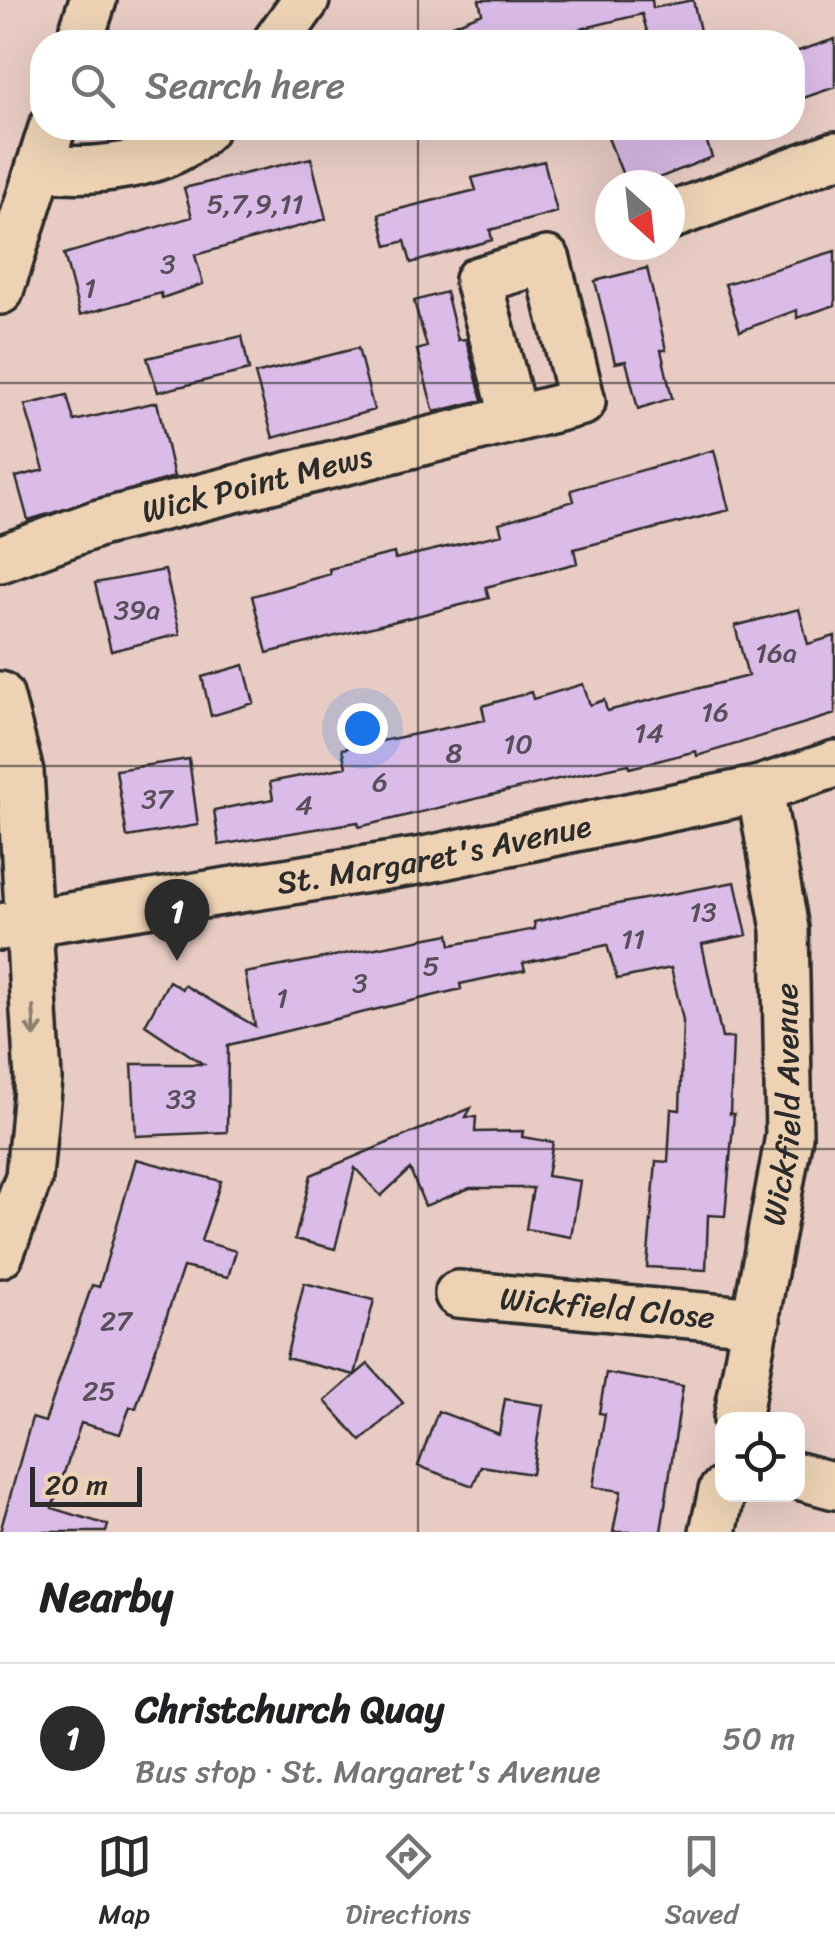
<!DOCTYPE html>
<html lang="en">
<head>
<meta charset="utf-8">
<style>
  body { margin:0; font-family:Sriracha,sans-serif; background:#f6f6f6; color:#202124 }
  .controls { position:absolute; right:30px; bottom:30px; display:grid; overflow:hidden; border-radius:20px; box-shadow:0 10px 40px #0002 }
  .controls button { width:90px; height:90px; display:grid; place-items:center; padding:0; border:0; border-bottom:2px solid #e0e0e0; background:#fff; color:#202124; font:50px sans-serif }
  .compass { position:absolute; left:595px; top:170px; width:90px; height:90px; border-radius:50%; background:#fff; box-shadow:0 10px 40px #0002; rotate:153deg }
  .scale { position:absolute; left:30px; bottom:25px; width:112px; box-sizing:border-box; padding-left:10px; border:5px solid #2b2b2b; border-top:0; font-size:28px; line-height:35px; white-space:nowrap; color:#2b2b2b; -webkit-text-stroke:8px #edd3b4; paint-order:stroke }
  .you { position:absolute; left:362px; top:728px; width:35px; height:35px; margin:-25px; border:8px solid #fff; border-radius:50%; background:#1a73e8; box-shadow:0 0 0 15px #1a73e833 }
  .badge { display:grid; place-items:center; width:65px; height:65px; border-radius:50%; background:#2b2b2b; color:#fff; font-size:32px; font-weight:700 }
  .pin { position:absolute; translate:-50% -82px; filter:drop-shadow(0 2px 5px #0008) }
  .pin::after { content:''; position:absolute; top:52px; width:35px; height:30px; background:inherit; clip-path:polygon(0 0,100% 0,50% 100%) }
  .list { margin:0; padding:0; list-style:none }
  h2 { display:flex; justify-content:space-between; align-items:center; height:130px; margin:0; padding:0 40px; font-size:42px }
  h2 small { font-size:32px; font-weight:400; color:#757577 }
  .list li { display:grid; grid-template-columns:65px 1fr auto; gap:30px; align-items:center; box-sizing:border-box; height:150px; padding:0 40px; border-top:2px solid #e0e0e0 }
  .list b { display:block; font-size:38px; white-space:nowrap }
  .list p { margin:0; font-size:32px; white-space:nowrap; color:#757577 }
  .list em { font-size:32px; font-style:normal; color:#757577 }
  .icon { flex:none; width:55px; height:55px; fill:none; stroke:currentColor; stroke-width:2; stroke-linecap:round; stroke-linejoin:round }
  .map { position:relative; flex:none; width:835px; height:1532px; overflow:hidden }
  .search { position:absolute; background:#fff; box-shadow:0 10px 40px #0002; left:30px; right:30px; top:30px; height:110px; display:flex; align-items:center; gap:25px; box-sizing:border-box; padding:0 35px; border-radius:40px; color:#757577; font-size:38px }
  .sheet { height:280px; background:#fff }
  nav { display:flex; justify-content:space-around; align-items:center; box-sizing:border-box; height:140px; border-top:2px solid #e0e0e0; background:#fff; font-size:28px; color:#757577 }
  nav a { display:grid; justify-items:center; gap:5px }
  nav .on { color:#2b2b2b }
  .map>svg:first-child { display:block }
</style>
</head>
<body>
<div class="map">
<svg width="835" height="1532" viewBox="0 0 835 1532">
  <rect width="100%" height="100%" fill="#e8ccc4"/>
  <filter id="ink" filterUnits="userSpaceOnUse"><feTurbulence type="fractalNoise" baseFrequency=".01" numOctaves="2"/><feDisplacementMap in="SourceGraphic" scale="20" xChannelSelector="R" yChannelSelector="G"/><feConvolveMatrix kernelMatrix="1 2 1 2 8 2 1 2 1" color-interpolation-filters="sRGB"/></filter>
  <g filter="url(#ink)">
    <path fill="#dbbce8" stroke="#2b2b2b" stroke-width="2.5" d="M479,0H652L653,8L693,0L700,31L650,42L642,14L527,42H412L482,13Z
      M835,39V87L792,102V53Z
      M604,128H702L712,157L641,185H627Z
      M311,158L326,219L195,255L203,284L162,298L161,293L80,315L64,254L192,217L184,188Z
      M544,161L557,212L490,230L492,240L411,263L405,241L387,246L379,214L476,190L472,178Z
      M835,251V305L797,318V310L740,331L725,284Z
      M647,268L666,350H661L672,398L638,409L626,361L615,363L595,281Z
      M446,292L458,340L466,339L482,400L434,412L417,350L427,347L414,301Z
      M242,336L249,370L158,392L147,358Z
      M358,348L374,410L273,438L255,374Z
      M67,395L74,421L157,402L174,477L28,520L16,477L44,470L25,405Z
      M714,450L729,510L574,549L577,563L486,587L489,598L267,653L252,596L330,574L329,569L394,553L395,559L502,534L499,523L574,501L571,490Z
      M165,570L180,634L111,651L95,583Z
      M799,609L808,644L835,636V714L697,756L696,751L630,768L629,764L562,778L359,827L358,822L219,845L214,810L273,799L270,782L346,767L342,749L485,720L482,706L531,692L533,699L583,684L590,705L604,700L607,711L748,676L735,626Z
      M244,665L254,703L211,716L202,677Z
      M189,759L198,825L127,837L116,770Z
      M735,882L747,935L702,944L722,1038H733L730,1114H734L725,1216L708,1215L706,1270L647,1267L656,1161L668,1162L671,1109L680,1110L683,1020L671,968L617,979L607,945L523,963L525,970L460,984L461,989L228,1045L227,1132L136,1136L132,1064H203L145,1025L169,981L182,989L184,985L255,1026L245,973L449,934L451,945L535,929L534,922L596,908Z
      M471,1108L466,1117H476L475,1132L523,1131L522,1137L553,1142L547,1176L580,1181L571,1237L526,1229L533,1188H470L425,1206L410,1169L381,1196L355,1168L335,1249L295,1239L311,1175Z
      M136,1159L221,1181L201,1241L236,1251L228,1277L183,1267L136,1408L130,1407L120,1434L81,1423L52,1508L108,1525L106,1532H0L32,1418L45,1422L92,1285L99,1287Z
      M304,1283L374,1300L355,1375L368,1364L403,1403L361,1441L325,1401L355,1375L286,1358Z
      M606,1373L683,1386L661,1532H613L621,1491L593,1487L605,1414L599,1413Z
      M505,1399L543,1405L532,1474L481,1466L473,1486L418,1466L438,1411L499,1434Z"/>
    <g fill="none" stroke-linecap="round" stroke-linejoin="round">
      <g stroke="#2b2b2b" stroke-width="52">
        <g id="minor">
          <path d="M79,42L93,0"/>
          <path d="M276,42L306,0"/>
          <path d="M40,167C89,174 168,167 205,128"/>
          <path d="M670,216L835,155"/>
          <path d="M0,291L52,128"/>
          <path id="s1" d="M0,559L99,523L582,402L547,260L478,280L514,418"/>
          <path d="M0,695L20,772L38,1079L29,1177L0,1254"/>
          <path id="s2" d="M0,927L424,860L760,789L835,764"/>
          <path id="s3" d="M458,1294L757,1321"/>
          <path id="s4" d="M737,1420L789,1136L785,929L760,789"/>
          <path d="M798,1476L835,1486"/>
          <path d="M713,1532L722,1491"/>
        </g>
      </g>
      <use href="#minor" stroke="#edd3b4" stroke-width="45"/>
    </g>
    <defs><path id="oneway-shaft" d="M-6 0H5M1.5-3L5.5 0L1.5 3" fill="none" stroke-width="1.6" stroke-linecap="round" stroke-linejoin="round" transform="scale(2.5)"/></defs>
    <use stroke="#8c7f70" href="#oneway-shaft" transform="translate(34 1022) rotate(87)"/>
  </g>
  <path fill="none" stroke="#2b2b2b" stroke-width="2.5" stroke-opacity="0.55" d="M418,0V42M418,128V1532M0,383H835M0,766H835M0,1149H835"/>
  <g text-anchor="middle" stroke-width="8" stroke-linejoin="round" paint-order="stroke">
    <g font-size="28" fill="#574f5a">
      <text x="255" y="213">5,7,9,11</text>
      <text x="168" y="273">3</text>
      <text x="90" y="297">1</text>
      <text x="137" y="619">39a</text>
      <text x="776" y="662">16a</text>
      <text x="715" y="721">16</text>
      <text x="649" y="742">14</text>
      <text x="518" y="753">10</text>
      <text x="454" y="762">8</text>
      <text x="380" y="791">6</text>
      <text x="157" y="808">37</text>
      <text x="304" y="814">4</text>
      <text x="703" y="921">13</text>
      <text x="633" y="948">11</text>
      <text x="431" y="975">5</text>
      <text x="360" y="992">3</text>
      <text x="282" y="1007">1</text>
      <text x="181" y="1108">33</text>
      <text x="116" y="1330">27</text>
      <text x="99" y="1400">25</text>
    </g>
    <g font-size="32" fill="#2b2b2b" stroke="#edd3b4">
      <text dy="11" stroke="none"><textPath href="#s1" startOffset="268">Wick Point Mews</textPath></text>
      <text dy="11" stroke="none"><textPath href="#s2" startOffset="440">St. Margaret's Avenue</textPath></text>
      <text dy="11" stroke="none"><textPath href="#s4" startOffset="320">Wickfield Avenue</textPath></text>
      <text dy="11" stroke="none"><textPath href="#s3" startOffset="150">Wickfield Close</textPath></text>
    </g>
  </g>
</svg>
<div class="controls">
<button><svg class="icon" aria-label="locate" viewBox="0 0 24 24"><circle cx="12" cy="12" r="6"/><path d="M12 2v4M12 18v4M2 12h4M18 12h4"/></svg></button>
</div>
<svg class="compass" viewBox="-18 -18 36 36"><path d="M0-13l5 13h-10z" fill="#e53935"/><path d="M0 13l5-13h-10z" fill="#757577"/></svg>
<div class="scale">20 m</div>
<div class="you"></div>
<div class="pin badge" style="left:177px;top:961px">1</div>
<div class="search"><svg class="icon" aria-label="search" viewBox="0 0 24 24"><circle cx="10" cy="10" r="6"/><path d="M15 15l6 6"/></svg>Search here</div>
</div>
<section class="sheet">
<h2>Nearby<small></small></h2>
<ul class="list">
<li><span class="badge">1</span><div><b>Christchurch Quay</b><p>Bus stop · St. Margaret's Avenue</p></div><em>50 m</em></li>
</ul>
</section>
<nav>
<a class="on"><svg class="icon" aria-label="map" viewBox="0 0 24 24"><path d="M3 6l6-2 6 2 6-2v14l-6 2-6-2-6 2zM9 4v14M15 6v14"/></svg>Map</a>
<a><svg class="icon" aria-label="directions" viewBox="0 0 24 24"><path d="M12 3l9 9-9 9-9-9zM9 14v-3h6M13 9l2 2-2 2"/></svg>Directions</a>
<a><svg class="icon" aria-label="saved" viewBox="0 0 24 24"><path d="M7 4h10v16l-5-4-5 4z"/></svg>Saved</a>
</nav>
</body>
</html>
